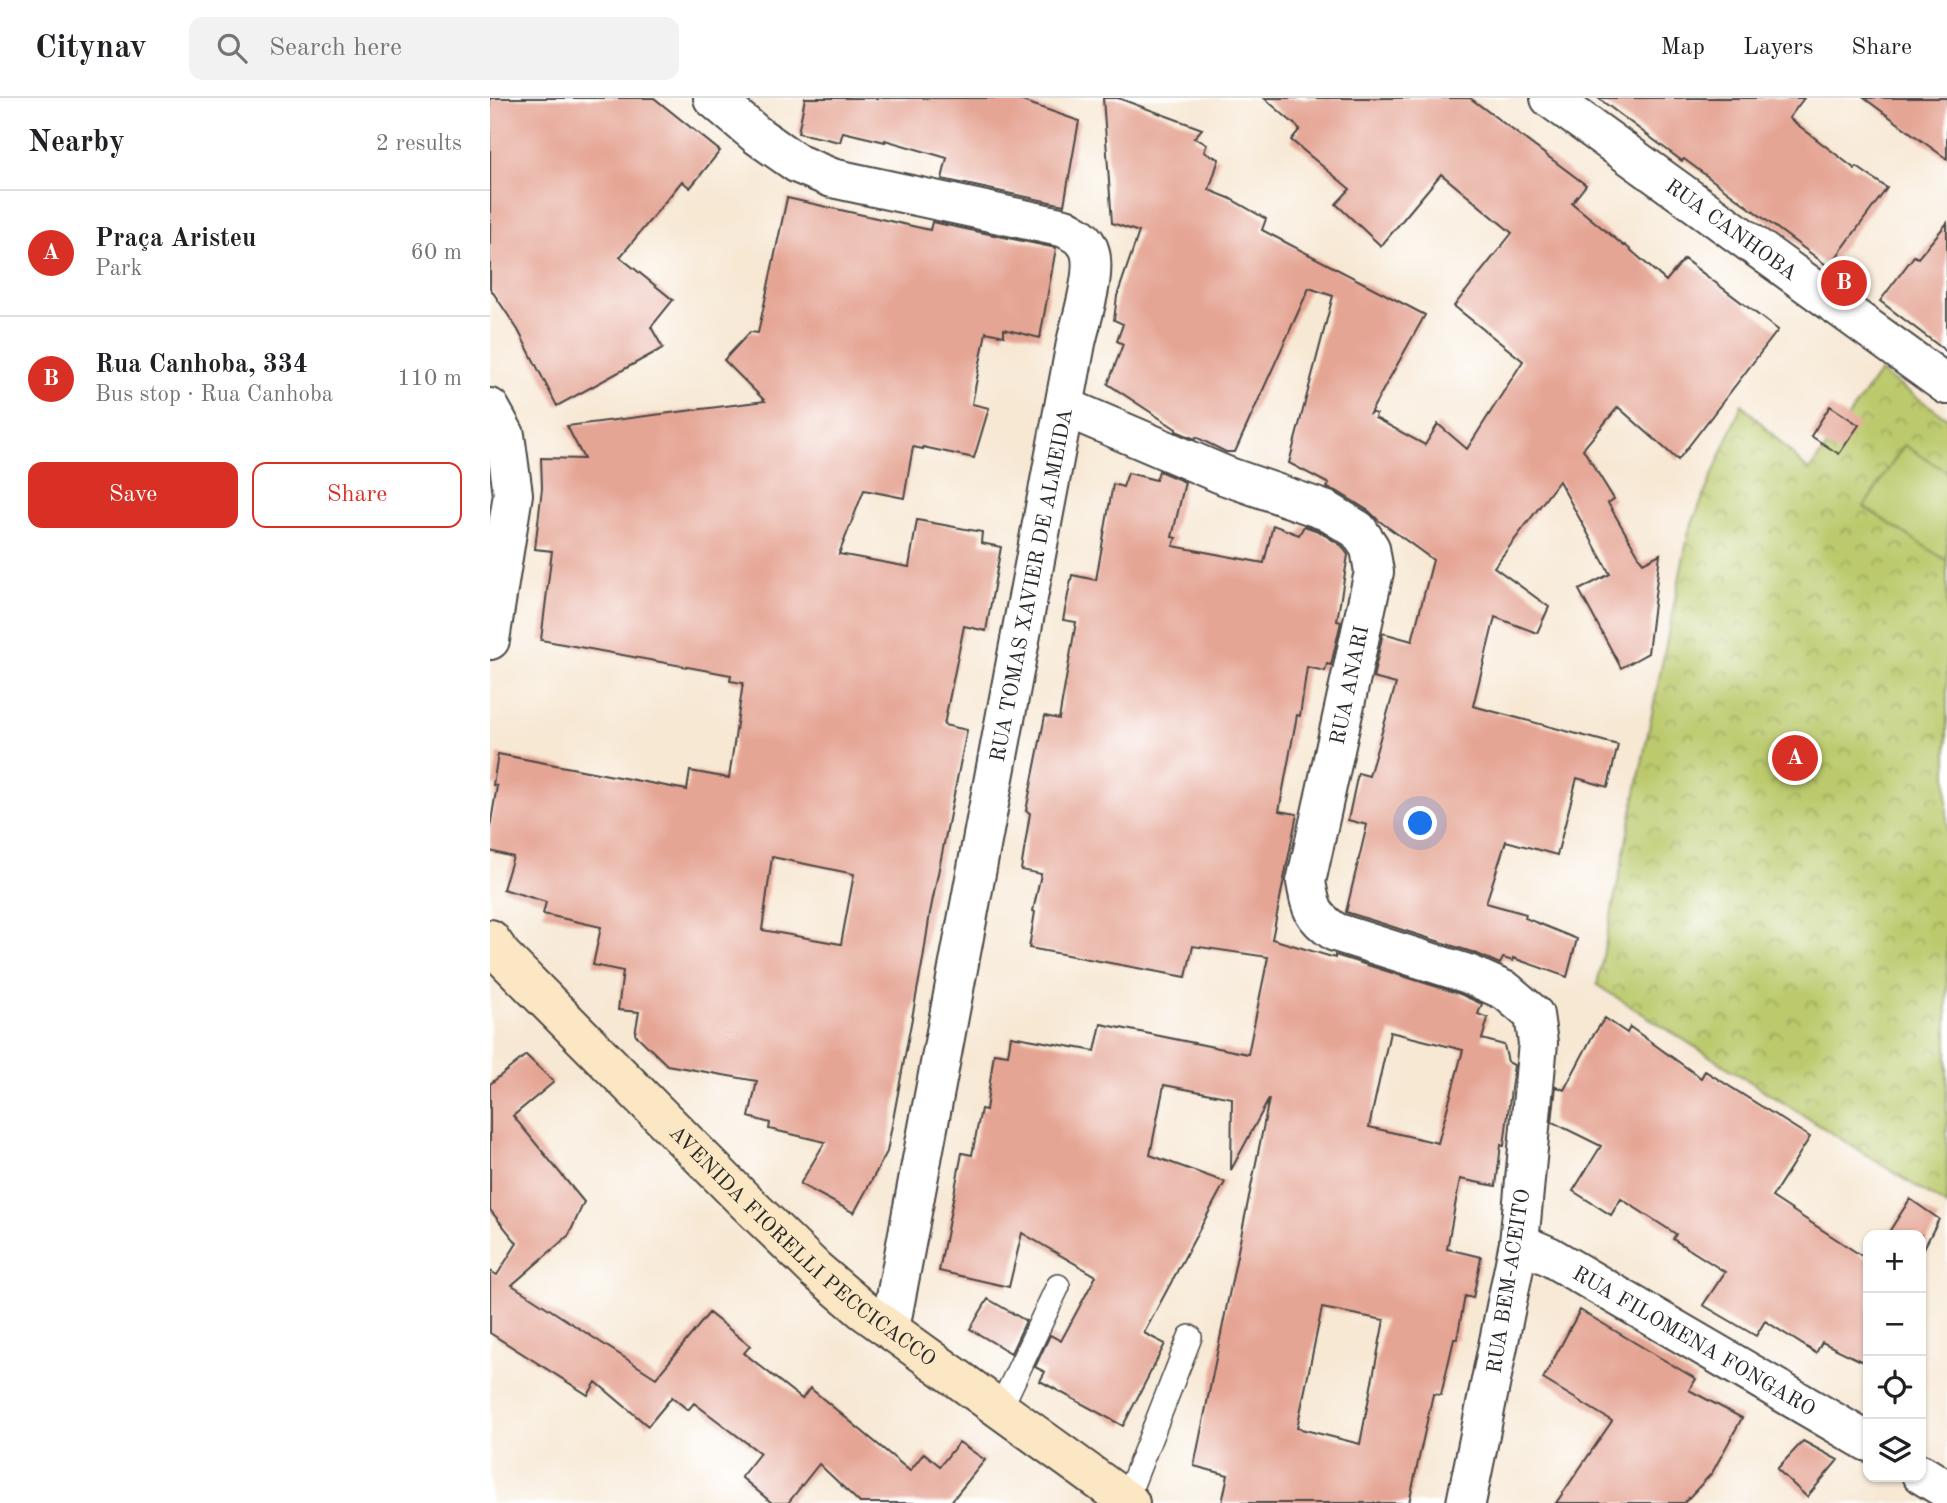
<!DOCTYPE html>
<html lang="en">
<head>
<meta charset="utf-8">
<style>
  body { margin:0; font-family:"Old Standard TT",serif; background:#f2f2f2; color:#202124 }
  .controls { position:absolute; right:21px; bottom:21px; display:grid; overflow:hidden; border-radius:14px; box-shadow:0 2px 5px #0004 }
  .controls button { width:63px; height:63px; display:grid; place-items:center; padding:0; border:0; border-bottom:2px solid #e0e0e0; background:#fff; color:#202124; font:35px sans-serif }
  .you { position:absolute; left:931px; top:726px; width:24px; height:24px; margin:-18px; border:5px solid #fff; border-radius:50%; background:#1a73e8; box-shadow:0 0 0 10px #1a73e833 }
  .badge { display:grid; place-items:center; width:46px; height:46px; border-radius:50%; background:#d93025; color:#fff; font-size:23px; font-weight:700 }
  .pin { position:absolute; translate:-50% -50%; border:4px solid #fff; box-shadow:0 2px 7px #0006 }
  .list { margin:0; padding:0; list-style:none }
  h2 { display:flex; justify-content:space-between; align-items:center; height:91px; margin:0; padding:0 28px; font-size:30px }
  h2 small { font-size:23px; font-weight:400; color:#757577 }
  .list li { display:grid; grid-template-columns:46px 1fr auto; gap:21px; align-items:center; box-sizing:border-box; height:126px; padding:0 28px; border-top:2px solid #e0e0e0 }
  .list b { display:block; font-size:26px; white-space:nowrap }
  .list p { margin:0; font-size:23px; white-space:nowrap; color:#757577 }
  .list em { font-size:23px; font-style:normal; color:#757577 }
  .actions { display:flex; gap:14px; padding:21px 28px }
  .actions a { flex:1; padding:16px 0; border:2px solid #d93025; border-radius:14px; text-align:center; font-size:24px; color:#d93025 }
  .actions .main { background:#d93025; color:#fff }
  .icon { flex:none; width:38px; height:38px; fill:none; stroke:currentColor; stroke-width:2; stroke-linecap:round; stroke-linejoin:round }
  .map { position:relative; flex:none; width:1457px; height:1405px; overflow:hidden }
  header { display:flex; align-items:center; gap:42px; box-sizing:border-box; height:98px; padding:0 35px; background:#fff; border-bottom:2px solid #e0e0e0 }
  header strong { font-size:33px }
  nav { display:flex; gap:38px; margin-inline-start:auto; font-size:24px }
  .search { width:490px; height:63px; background:#f2f2f2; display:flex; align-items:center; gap:18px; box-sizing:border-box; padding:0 24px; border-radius:14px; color:#757577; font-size:26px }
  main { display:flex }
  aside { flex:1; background:#fff }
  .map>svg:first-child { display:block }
</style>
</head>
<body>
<header>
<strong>Citynav</strong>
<div class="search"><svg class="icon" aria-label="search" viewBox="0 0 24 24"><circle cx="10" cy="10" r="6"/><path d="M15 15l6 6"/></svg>Search here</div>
<nav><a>Map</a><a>Layers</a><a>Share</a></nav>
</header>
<main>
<aside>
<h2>Nearby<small>2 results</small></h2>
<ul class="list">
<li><span class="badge">A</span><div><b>Praça Aristeu</b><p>Park</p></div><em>60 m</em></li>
<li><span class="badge">B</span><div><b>Rua Canhoba, 334</b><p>Bus stop · Rua Canhoba</p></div><em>110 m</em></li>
</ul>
<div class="actions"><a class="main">Save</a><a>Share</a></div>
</aside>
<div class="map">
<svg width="1457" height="1405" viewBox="0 0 1457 1405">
  <defs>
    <pattern id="park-crowns" width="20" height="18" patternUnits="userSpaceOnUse" patternTransform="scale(1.75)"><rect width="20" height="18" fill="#bcca6d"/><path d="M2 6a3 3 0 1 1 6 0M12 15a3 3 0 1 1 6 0" fill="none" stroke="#99a45a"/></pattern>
  </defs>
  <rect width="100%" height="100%" fill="#fff"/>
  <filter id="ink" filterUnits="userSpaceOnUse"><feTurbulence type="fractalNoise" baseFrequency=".0143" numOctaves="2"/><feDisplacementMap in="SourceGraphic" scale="14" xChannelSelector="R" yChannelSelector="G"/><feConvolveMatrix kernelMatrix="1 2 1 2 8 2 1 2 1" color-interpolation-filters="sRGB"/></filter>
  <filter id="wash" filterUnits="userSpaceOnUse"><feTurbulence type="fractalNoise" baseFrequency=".00686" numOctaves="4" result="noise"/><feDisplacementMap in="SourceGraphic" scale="28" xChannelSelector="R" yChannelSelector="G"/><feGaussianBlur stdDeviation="1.57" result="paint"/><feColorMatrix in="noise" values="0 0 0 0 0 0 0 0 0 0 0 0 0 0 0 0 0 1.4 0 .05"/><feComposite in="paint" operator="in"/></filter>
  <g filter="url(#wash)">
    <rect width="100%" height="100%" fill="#f7e8d4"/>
    <path fill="url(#park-crowns)" stroke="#747a4c" stroke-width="2" d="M1390,274L1457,320V1108L1107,887L1199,433L1252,306L1319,373Z"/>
    <path fill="#bcca6d" stroke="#747a4c" stroke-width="2" d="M1414,347L1457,374V463L1374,409Z"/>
    <g id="blocks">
      <path fill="#e5a594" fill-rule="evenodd" d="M0,0H164L230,53L200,90L192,83L130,159L183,202L161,229L173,250L67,308L28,232L0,190Z
        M315,0H524L589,23L574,107L452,81L457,60L395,42V44L353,34L350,44L308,35Z
        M613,0H628L712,31L704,40L717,46L714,54L729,61L719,92L739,100L776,121L772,132L935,217L879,317L881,314L886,316L885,320L935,347L948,326L977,351L1033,263L964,208L1022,135L951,76L891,148L846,106L860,91L801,42L810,31L774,0H980L1096,87L1082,105L1134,148L1135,147L1176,183L1194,161L1288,232L1188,362L1128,309L1093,351L1124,401L1118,405L1153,465L1170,456L1158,555L1131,570L1089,492L1120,476L1069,383L1004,469L1059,509L1047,535L1005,519L983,608L1128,647L1118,689L1087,680L1067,757L1016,743L996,805L1036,816L1035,820L1087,841L1077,879L1023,860V863L1013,860L1010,866L985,855L856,814L877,727L858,722L868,675L879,678L906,586L883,580L893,535L922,543L943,462L888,422L879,413L848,394L837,390L839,386L799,365L843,198L819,190L745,354H736L706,339L705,341L686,333V331L618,286L633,246L627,243L633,226L624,222L627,198L649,134L622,125Z
        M1108,0H1314L1299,20L1365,71L1367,69L1397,90L1339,169L1194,61L1192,63Z
        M1374,0H1457V61L1432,43Z
        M297,100L440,132L442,124L566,150L550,240L514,231V238L496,234L482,306L499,310L484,360L433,349V351L423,349L414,400L374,392L349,456L419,469L427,422L492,434L491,445L511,449L496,533L474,528L454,627L477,632L440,815L433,861L397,1054L364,1115L310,1086L335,1044L279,1031L280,1025L259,1019L267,983L177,967L145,936L149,914L128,912L133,873L103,867L111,829L53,816L56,804L13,791L23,759L0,753V729L7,688L3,687L8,656L197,692L200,673L239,680L253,585L240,583L241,577L51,542L62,453L45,451L52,390L51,360L94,361L77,328L275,303L234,262L260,234L268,235ZM282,759L364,776L351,846L272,832Z
        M1457,125V254L1390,203L1424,158L1428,160Z
        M1340,308L1369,327L1349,356L1321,338Z
        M669,373L695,384L682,439L686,440L683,448L774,465L783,427L809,437L814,428L828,433L852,448L858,457L847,523L851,524L841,567L837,566L835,573L817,569L810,618L807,617L789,713L807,716L782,841L845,860V857L970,896L992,906L988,916L998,920L992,941L1014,947L1018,964L1024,967L1014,1048L1011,1047L1006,1088L970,1081L957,1151L991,1159L983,1200L975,1198L967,1241H964L951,1297L943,1296L919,1405H732L738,1377L704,1368L779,1001L741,1072L742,1000L674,987L660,1057L735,1084L654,1235L675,1246L633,1328L550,1283L555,1274L545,1269L560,1237L571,1243L606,1178L532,1135L519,1189L449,1173L472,1055L482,1057L491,1011L496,1012L504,955L518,957L521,938L605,953L611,926L758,956L778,859L703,848L696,879L539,850L545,814L543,813L551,776L531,772L540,715L536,713L555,618L569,621L586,524L573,522L582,477L606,482L623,386L633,389L638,375L666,382ZM900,934L973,952L948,1045L879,1029ZM832,1210L894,1222L870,1346L807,1330Z
        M1115,920L1137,935L1140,929L1211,980L1215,973L1320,1039L1282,1099L1378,1162V1259L1375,1265L1332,1244L1326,1255L1275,1223L1266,1238L1213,1207L1235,1174L1183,1141L1186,1136L1131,1101L1121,1117L1083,1093L1111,1048L1062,1024L1066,988L1074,992L1102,939Z
        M36,957L64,984L23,1018L94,1104L79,1137L22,1187L166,1280L219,1215L260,1248L254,1255L312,1301L320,1290L420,1373L434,1355L450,1368L469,1344L495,1362L460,1405H370L329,1366L298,1405H282L251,1379L270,1355L204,1305L198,1312L182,1299L158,1328L106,1284L98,1297L0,1235V1173L7,1177L27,1145L0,1112V986Z
        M1420,1101L1449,1121L1431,1156V1137H1397Z
        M498,1201L536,1223L521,1255L480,1231Z
        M1090,1212L1206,1281L1199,1292L1252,1320L1222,1375L1194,1405H1066L1122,1323L1053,1281Z
        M1313,1343L1348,1362L1317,1399L1287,1371Z"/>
    </g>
  </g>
  <g filter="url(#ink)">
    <use href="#blocks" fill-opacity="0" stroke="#4a4744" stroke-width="2"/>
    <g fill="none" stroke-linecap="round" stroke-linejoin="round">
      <g stroke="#4a4744" stroke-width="26">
        <path id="service" d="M510,1311L568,1188
          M636,1402L700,1239"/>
      </g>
      <g stroke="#4a4744" stroke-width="42">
        <g id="minor">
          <path d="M223,0L268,38L308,66L342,80L575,130C583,135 592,138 597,147C610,168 591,221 586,245L400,1231"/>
          <path id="s1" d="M1060,0L1457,287"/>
          <path d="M575,309L736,378L837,413L868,432L880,450L884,474L816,784C821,811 822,818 845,834L978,876L1016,893L1044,917L1048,945L1029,1145L976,1405"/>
          <path d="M0,310L15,337L23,396L0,542"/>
          <path id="s2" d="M1029,1145L1059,1158L1378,1344"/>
          <path d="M1431,1376L1457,1392"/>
        </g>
      </g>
      <g stroke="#4a4744" stroke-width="42">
        <g id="secondary">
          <path id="s3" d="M0,841L12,858L255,1103L326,1172L373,1212L640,1405"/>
        </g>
      </g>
      <use href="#service" stroke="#fff" stroke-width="23"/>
      <use href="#minor" stroke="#fff" stroke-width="38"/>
      <use href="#secondary" stroke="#fbe7c3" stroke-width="38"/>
    </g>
  </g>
  <g text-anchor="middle" stroke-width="6" stroke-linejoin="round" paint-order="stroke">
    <g font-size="21" fill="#2b2b2b" stroke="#fff">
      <text dy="7" stroke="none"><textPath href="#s1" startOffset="224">RUA CANHOBA</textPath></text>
      <text transform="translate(541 487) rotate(-79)" y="7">RUA TOMAS XAVIER DE ALMEIDA</text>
      <text transform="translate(859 587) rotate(-78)" y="7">RUA ANARI</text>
      <text dy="7" stroke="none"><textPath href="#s3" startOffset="439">AVENIDA FIORELLI PECCICACCO</textPath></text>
      <text transform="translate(1018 1183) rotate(-81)" y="7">RUA BEM-ACEITO</text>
      <text dy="7" stroke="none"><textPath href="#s2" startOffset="201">RUA FILOMENA FONGARO</textPath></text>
    </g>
  </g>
</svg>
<div class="controls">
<button>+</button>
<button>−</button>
<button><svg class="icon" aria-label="locate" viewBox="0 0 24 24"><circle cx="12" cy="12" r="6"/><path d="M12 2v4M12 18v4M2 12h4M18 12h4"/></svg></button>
<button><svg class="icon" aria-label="layers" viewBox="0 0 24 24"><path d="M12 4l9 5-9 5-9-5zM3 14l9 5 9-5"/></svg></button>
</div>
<div class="you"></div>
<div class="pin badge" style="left:1305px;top:660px">A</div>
<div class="pin badge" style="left:1354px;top:185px">B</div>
</div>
</main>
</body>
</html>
